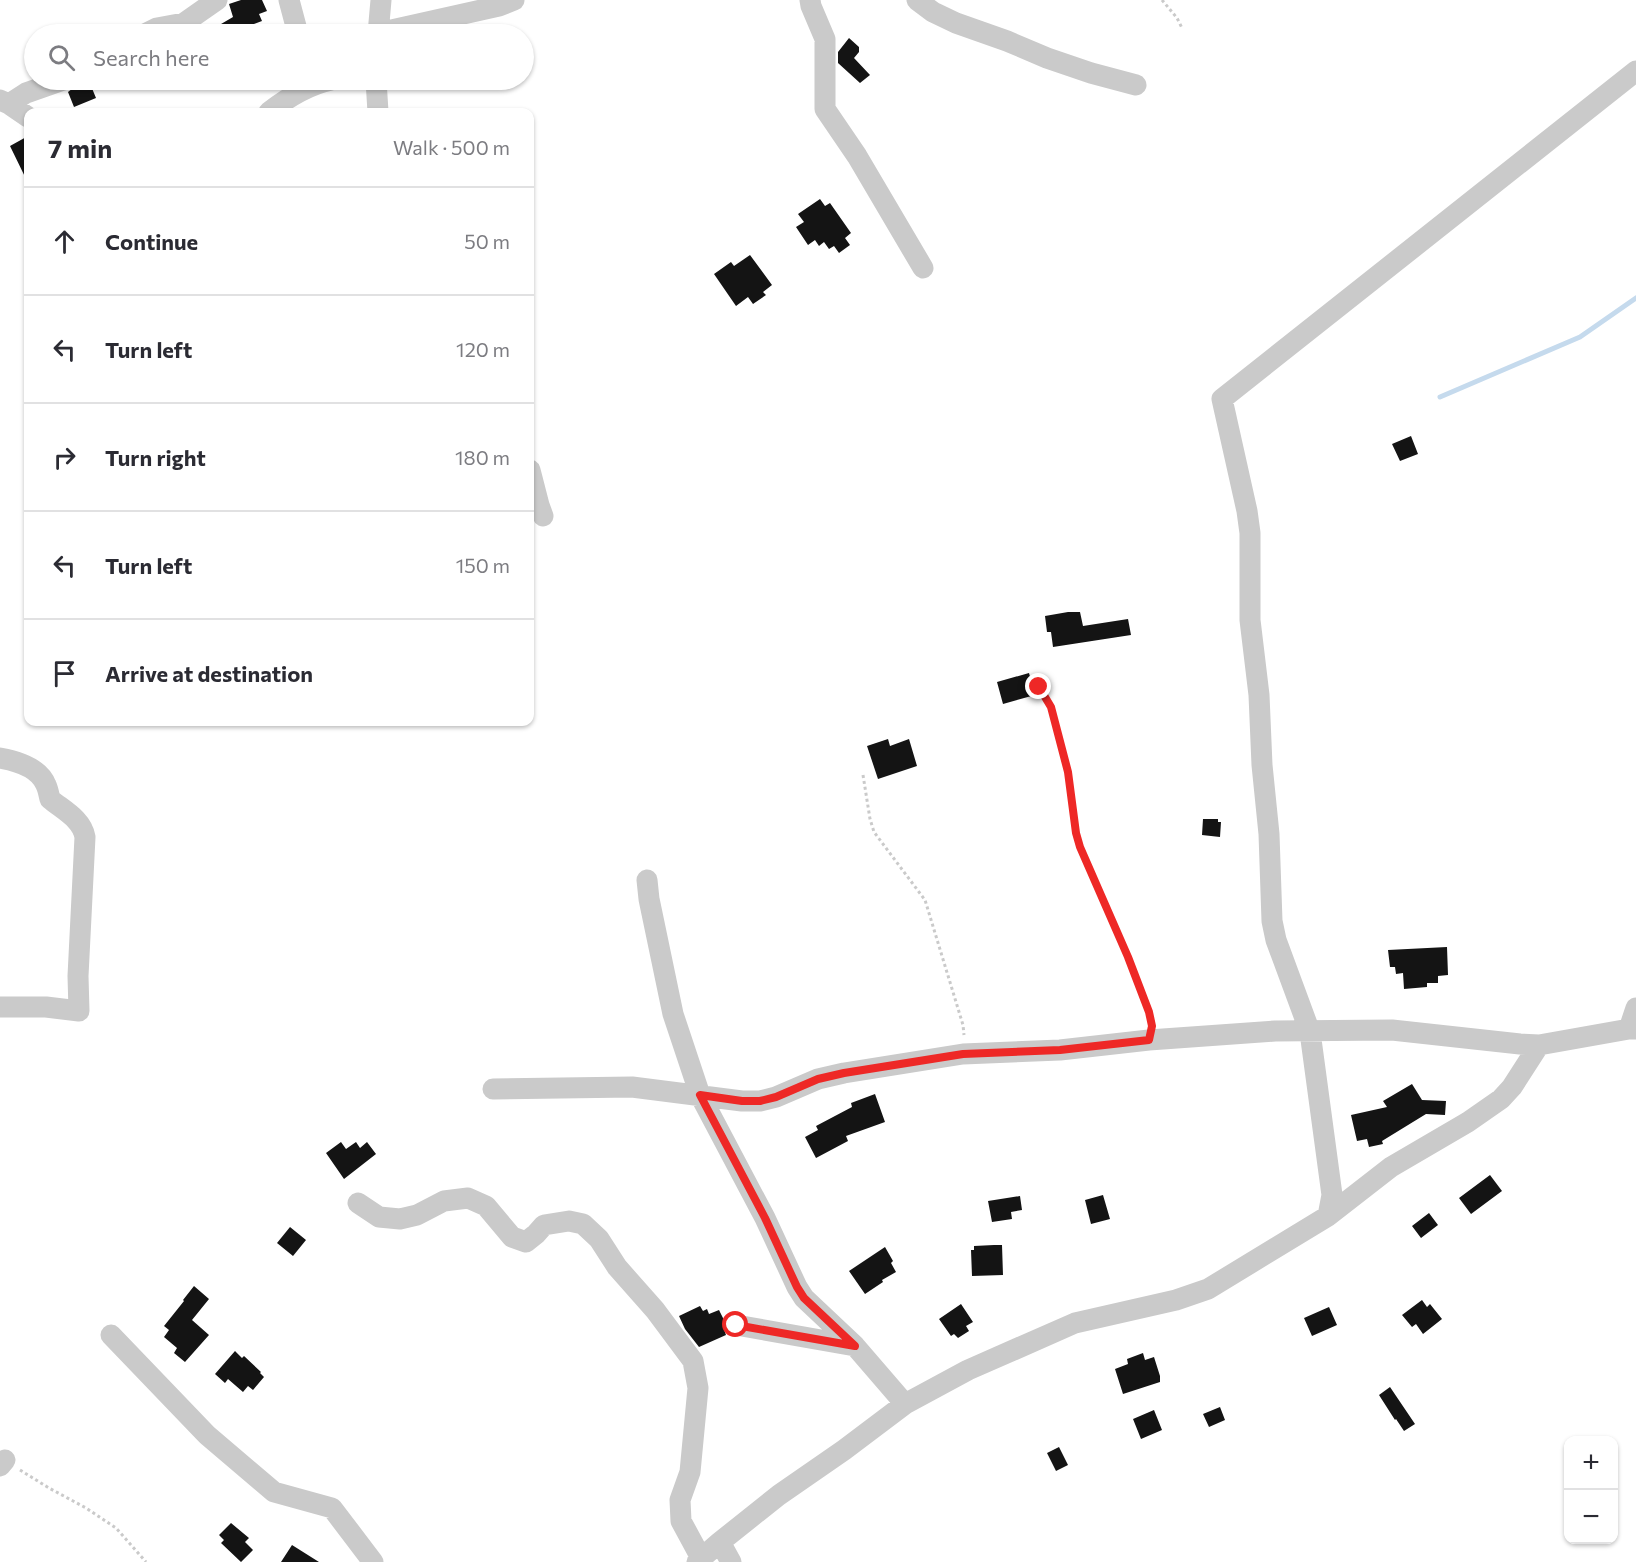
<!DOCTYPE html>
<html lang="en">
<head>
<meta charset="utf-8">
<style>
  body { margin:0; font-family:Commissioner,sans-serif; background:#f7f7f7; color:#2b2b33 }
  .controls { position:absolute; right:18px; bottom:18px; display:grid; overflow:hidden; border-radius:12px; box-shadow:0 2px 4px #0004 }
  .controls button { width:54px; height:54px; display:grid; place-items:center; padding:0; border:0; border-bottom:2px solid #e1e1e2; background:#fff; color:#2b2b33; font:30px sans-serif }
  .stop { position:absolute; width:18px; height:18px; margin:-14px; border:4px solid #ee2826; border-radius:50%; background:#fff }
  .stop.end { background:#ee2826; border-color:#fff; box-shadow:0 2px 6px #0008 }
  .list { margin:0; padding:0; list-style:none }
  h2 { display:flex; justify-content:space-between; align-items:center; height:78px; margin:0; padding:0 24px; font-size:26px }
  h2 small { font-size:20px; font-weight:400; color:#7c7c81 }
  .list li { display:grid; grid-template-columns:39px 1fr auto; gap:18px; align-items:center; box-sizing:border-box; height:108px; padding:0 24px; border-top:2px solid #e1e1e2 }
  .list b { display:block; font-size:22px; white-space:nowrap }
  .list em { font-size:20px; font-style:normal; color:#7c7c81 }
  .icon { flex:none; width:33px; height:33px; fill:none; stroke:currentColor; stroke-width:2; stroke-linecap:round; stroke-linejoin:round }
  .map { position:relative; flex:none; width:1636px; height:1562px; overflow:hidden }
  .search { position:absolute; background:#fff; box-shadow:0 2px 4px #0004; left:24px; top:24px; width:510px; height:66px; display:flex; align-items:center; gap:15px; box-sizing:border-box; padding:0 21px; border-radius:33px; color:#7c7c81; font-size:22px }
  .panel { position:absolute; background:#fff; box-shadow:0 2px 4px #0004; left:24px; top:108px; width:510px; height:618px; border-radius:12px }
  .map>svg:first-child { display:block }
</style>
</head>
<body>
<div class="map">
<svg width="1636" height="1562" viewBox="0 0 1636 1562">
  <rect width="100%" height="100%" fill="#fff"/>
  <g fill="none" stroke-linecap="round" stroke-linejoin="round">
    <path stroke="#c5daed" stroke-width="5" d="M1440,397L1580,337L1636,298"/>
  </g>
  <path fill="#141414" d="M241,0H262L267,11L259,14L262,21L226,34H204L233,17L229,4Z
    M849,38L859,47V52L854,58L870,75L860,83L838,63V52Z
    M89,81L96,98L74,107L68,92L73,88Z
    M28,136V183L10,146Z
    M820,199L825,206L830,203L851,233L845,238L850,245L839,253L834,246L829,249L824,242L819,246L815,240L808,245L796,227L804,222L798,214Z
    M750,255L772,285L763,292L766,295L753,304L748,297L736,306L714,274L731,262L734,266Z
    M1411,436L1418,454L1400,461L1392,444Z
    M1068,612H1080L1083,626L1128,619L1131,635L1053,647L1051,632H1047L1045,616Z
    M1029,673L1035,695L1003,704L997,682Z
    M888,739L890,746L909,739L917,766L878,779L867,746Z
    M1203,819H1218V822H1221L1220,837L1202,835Z
    M1447,947L1448,975L1438,976V983H1427V987L1404,989L1403,973L1396,974L1395,967H1390L1388,950Z
    M1412,1084L1422,1100L1446,1101L1445,1115L1426,1114L1382,1141L1383,1144L1369,1147L1367,1139L1357,1141L1351,1115L1387,1107L1383,1101Z
    M875,1094L885,1122L846,1136L848,1141L816,1158L805,1137L818,1130L816,1126L852,1107L851,1103Z
    M341,1142L346,1149L356,1142L360,1148L367,1142L376,1154L344,1179L326,1153Z
    M1490,1175L1502,1191L1471,1214L1459,1198Z
    M1103,1195L1110,1219L1091,1224L1085,1200Z
    M1020,1196L1022,1210L1011,1212L1012,1219L992,1222L988,1201Z
    M1429,1213L1438,1225L1421,1238L1412,1226Z
    M290,1227L306,1240L293,1256L277,1243Z
    M994,1245H1002L1003,1275L972,1276L971,1250H974V1246Z
    M885,1247L893,1261L891,1263L896,1272L882,1280L883,1282L865,1294L849,1271Z
    M194,1286L209,1299L192,1320L209,1335L185,1362L174,1353L177,1348L164,1337L169,1330L164,1326L184,1301L183,1300Z
    M1422,1300L1427,1307L1430,1304L1442,1319L1423,1334L1416,1324L1412,1327L1402,1315Z
    M961,1304L973,1322L966,1326L969,1331L958,1338L954,1334L951,1336L939,1319Z
    M700,1306L703,1311L707,1309L709,1314L719,1310L724,1320V1329L726,1335L699,1347L685,1329L679,1316Z
    M1329,1307L1337,1325L1312,1336L1304,1318Z
    M235,1351L242,1358L244,1356L261,1372L260,1373L264,1377L253,1390L248,1386L243,1392L228,1379L225,1383L215,1374Z
    M1143,1353L1145,1360L1154,1357L1160,1376V1382L1123,1394L1115,1369L1128,1364L1127,1359Z
    M1390,1387L1415,1424L1404,1431L1396,1419L1395,1420L1379,1395Z
    M1220,1407L1225,1420L1209,1427L1203,1414Z
    M1154,1410L1162,1430L1141,1439L1133,1419Z
    M1059,1447L1068,1465L1056,1471L1047,1453Z
    M231,1523L249,1538L245,1542L253,1550L241,1562L221,1543L224,1540L219,1535Z
    M292,1545L319,1562H281Z"/>
  <g fill="none" stroke-linecap="round" stroke-linejoin="round">
    <path stroke="#cacaca" stroke-width="3" stroke-dasharray="3 3" stroke-linecap="butt" d="M1162,0L1177,18L1182,28
      M1039,687L1051,707L1068,772L1076,833L1080,847L1128,957L1149,1012L1151,1020
      M863,775L870,819L874,832L925,900L963,1025L964,1035
      M20,1470L49,1488L86,1508L116,1528L146,1562"/>
    <path stroke="#cacaca" stroke-width="21" d="M289,0L298,34
      M810,0L811,6L825,39V109L857,156L923,268
      M917,0L933,12L956,23L1007,41L1047,58L1091,73L1136,85
      M378,33L499,6L514,0
      M145,34L157,28L184,23L217,0
      M378,34L381,0
      M376,80L378,112
      M0,100L9,104L28,117
      M9,104L26,93L63,80
      M269,112C287,98 308,85 331,80
      M530,470L539,505L543,516
      M0,758C17,761 39,767 46,785C48,789 49,795 50,799C63,810 82,819 85,837L78,976L79,1011L46,1007H0
      M647,880L649,899L673,1014L700,1095L765,1218L797,1287L804,1298L855,1346L905,1404
      M1629,1029L1636,1008
      M493,1089L632,1087L742,1101H760L776,1097L818,1079L844,1073L963,1054L1060,1050L1149,1040L1275,1031L1392,1030L1520,1044L1539,1045L1629,1029H1636
      M358,1203L379,1217L400,1219L417,1215L444,1201L468,1198L486,1206L512,1237L526,1242L536,1234L544,1225L569,1221L583,1224L599,1239L617,1267L655,1310L693,1361L698,1388L690,1472L680,1500L681,1521L701,1558
      M1328,1216L1332,1195L1310,1032L1276,940L1272,921L1269,834L1262,765L1259,695L1250,620V533L1247,511L1222,399L1636,71
      M736,1325L855,1346
      M111,1335L207,1435L274,1492L332,1508L373,1562
      M0,1466L5,1460
      M720,1542L731,1562
      M697,1562L720,1542L779,1495L844,1450L905,1404L968,1370L1075,1323L1176,1300L1208,1289L1328,1216L1391,1167L1468,1122L1501,1099L1512,1087L1539,1045"/>
  </g>
  <g fill="none" stroke-linecap="round" stroke-linejoin="round">
    <path stroke="#ee2826" stroke-width="8" d="M736,1325L855,1346L804,1298L797,1287L765,1218L700,1095L742,1101H760L776,1097L818,1079L844,1073L963,1054L1060,1050L1149,1040L1152,1026L1149,1012L1128,957L1080,847L1076,833L1068,772L1051,707L1039,687"/>
  </g>
</svg>
<div class="controls">
<button>+</button>
<button>−</button>
</div>
<div class="stop" style="left:736px;top:1325px"></div>
<div class="stop end" style="left:1039px;top:687px"></div>
<div class="search"><svg class="icon" aria-label="search" viewBox="0 0 24 24"><circle cx="10" cy="10" r="6"/><path d="M15 15l6 6"/></svg>Search here</div>
<section class="panel">
<h2>7 min<small>Walk · 500 m</small></h2>
<ul class="list">
<li><svg class="icon" aria-label="ahead" viewBox="0 0 24 24"><path d="M12 20V5M6 11l6-6 6 6"/></svg><div><b>Continue</b></div><em>50 m</em></li>
<li><svg class="icon" aria-label="left" viewBox="0 0 24 24"><path d="M17 20v-9H6M10 6l-5 5 5 5"/></svg><div><b>Turn left</b></div><em>120 m</em></li>
<li><svg class="icon" aria-label="right" viewBox="0 0 24 24"><path d="M7 20v-9h11M14 6l5 5-5 5"/></svg><div><b>Turn right</b></div><em>180 m</em></li>
<li><svg class="icon" aria-label="left" viewBox="0 0 24 24"><path d="M17 20v-9H6M10 6l-5 5 5 5"/></svg><div><b>Turn left</b></div><em>150 m</em></li>
<li><svg class="icon" aria-label="arrive" viewBox="0 0 24 24"><path d="M6 21V4h12l-3 4 3 4H6"/></svg><div><b>Arrive at destination</b></div></li>
</ul>
</section>
</div>
</body>
</html>
